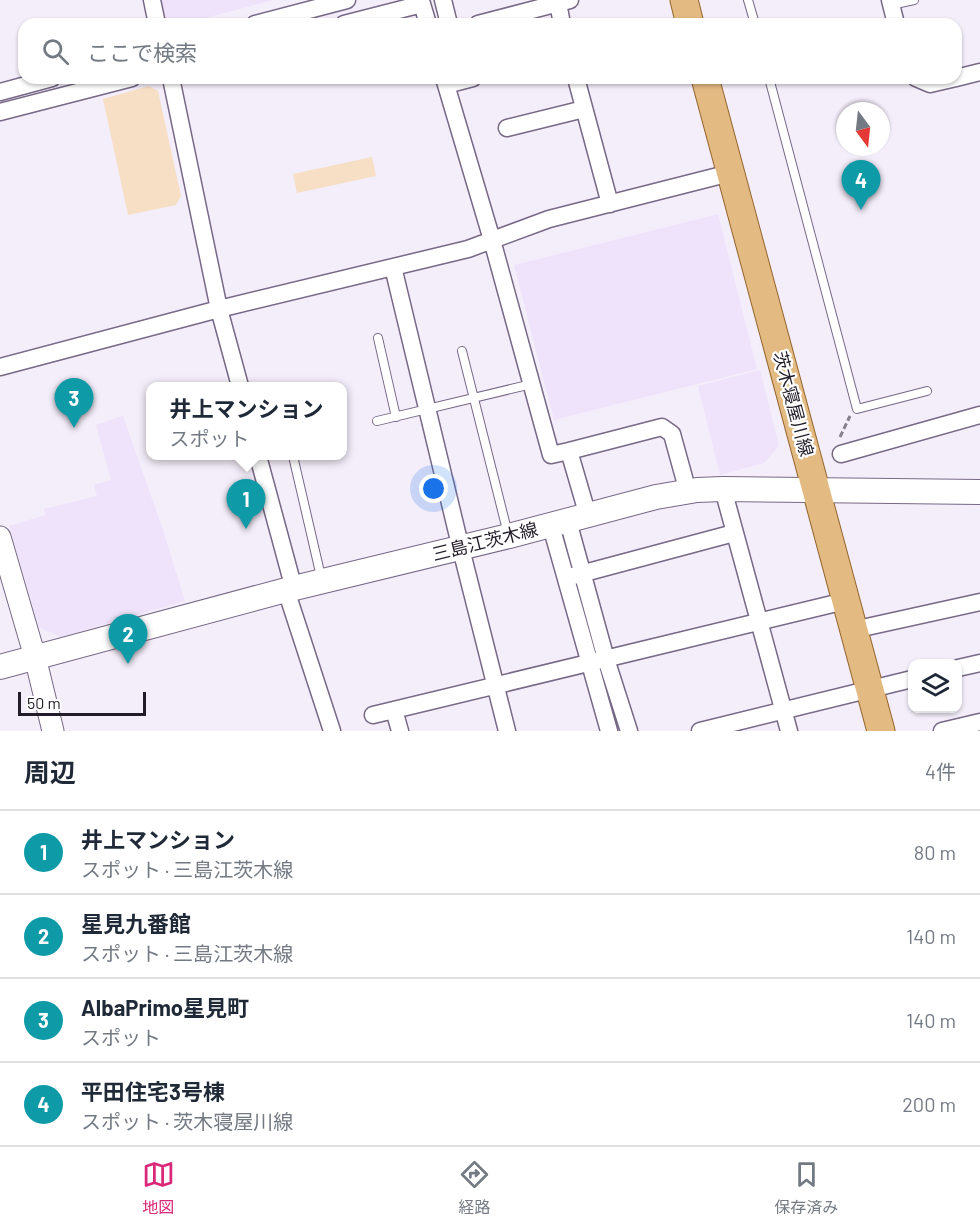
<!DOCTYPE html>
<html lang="ja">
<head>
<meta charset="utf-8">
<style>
  body { margin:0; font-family:Barlow,"Noto Sans JP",sans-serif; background:#f6f6f7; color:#1f2937 }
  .controls { position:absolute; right:18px; bottom:18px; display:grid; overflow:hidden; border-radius:12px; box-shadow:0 2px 4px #0004 }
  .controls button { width:54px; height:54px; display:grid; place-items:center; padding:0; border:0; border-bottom:2px solid #e0e1e3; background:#fff; color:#1f2937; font:30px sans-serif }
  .compass { position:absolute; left:836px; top:102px; width:54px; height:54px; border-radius:50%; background:#fff; box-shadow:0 2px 4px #0004; rotate:165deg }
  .scale { position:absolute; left:18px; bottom:15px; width:128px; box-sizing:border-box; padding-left:6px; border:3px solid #221c28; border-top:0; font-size:16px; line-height:21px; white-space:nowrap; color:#221c28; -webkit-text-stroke:4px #fff; paint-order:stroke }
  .you { position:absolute; left:434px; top:489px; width:21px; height:21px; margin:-15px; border:4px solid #fff; border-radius:50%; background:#1a73e8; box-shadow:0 0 0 9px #1a73e833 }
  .badge { display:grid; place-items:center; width:39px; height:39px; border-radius:50%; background:#db2777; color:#fff; font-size:20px; font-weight:700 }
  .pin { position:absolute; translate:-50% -50px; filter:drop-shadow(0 2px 3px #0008) }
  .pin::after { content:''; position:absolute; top:32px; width:21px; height:18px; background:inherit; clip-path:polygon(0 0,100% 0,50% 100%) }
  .popup { position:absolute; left:146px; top:382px; width:201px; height:78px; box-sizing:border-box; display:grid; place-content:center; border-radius:12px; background:#fff; filter:drop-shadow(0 2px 4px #0005); font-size:20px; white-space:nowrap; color:#747a83 }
  .popup b { font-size:22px; color:#1f2937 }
  .popup::after { content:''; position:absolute; left:50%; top:100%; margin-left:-12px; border:12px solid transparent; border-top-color:#fff }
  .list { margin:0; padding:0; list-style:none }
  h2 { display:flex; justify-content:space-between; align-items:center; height:78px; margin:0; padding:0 24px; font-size:26px }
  h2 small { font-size:20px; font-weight:400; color:#747a83 }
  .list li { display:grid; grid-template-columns:39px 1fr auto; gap:18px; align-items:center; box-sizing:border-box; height:84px; padding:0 24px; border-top:2px solid #e0e1e3 }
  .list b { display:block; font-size:22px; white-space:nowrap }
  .list p { margin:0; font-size:20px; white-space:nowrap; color:#747a83 }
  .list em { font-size:20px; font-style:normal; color:#747a83 }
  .icon { flex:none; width:33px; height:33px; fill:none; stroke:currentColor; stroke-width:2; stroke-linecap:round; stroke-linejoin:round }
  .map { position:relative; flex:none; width:980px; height:731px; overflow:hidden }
  .search { position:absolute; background:#fff; box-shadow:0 2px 4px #0004; left:18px; right:18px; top:18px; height:66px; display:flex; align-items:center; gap:15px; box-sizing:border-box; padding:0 21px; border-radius:18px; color:#747a83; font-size:22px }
  .sheet { height:414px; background:#fff }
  nav { display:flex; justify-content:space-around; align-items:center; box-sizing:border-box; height:84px; border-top:2px solid #e0e1e3; background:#fff; font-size:16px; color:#747a83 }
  nav a { display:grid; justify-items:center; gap:3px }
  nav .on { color:#db2777 }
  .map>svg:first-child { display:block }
</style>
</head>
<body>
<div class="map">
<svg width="980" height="731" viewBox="0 0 980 731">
  <rect width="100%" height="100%" fill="#f4edfa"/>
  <path fill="#eee3fa" d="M160,0H273L183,24H165Z
    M718,214L757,369L554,420L514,265Z
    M760,370L779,446L764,463L720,475L698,386Z
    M123,416L163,530L185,601L60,637L39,627L9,526L45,515L44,509L97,496L94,485L111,480L96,425Z"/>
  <path fill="#f6dfc5" d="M149,86L158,91L181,196L176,205L128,215L103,99Z
    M372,157L376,176L297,193L293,174Z"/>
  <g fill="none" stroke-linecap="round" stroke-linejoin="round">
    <g stroke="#776986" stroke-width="10">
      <path id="service" d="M748,0L755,24
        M891,5L914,0
        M769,78L857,409L927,391
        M378,338L396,417
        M462,351L508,534
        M377,421L532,384
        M293,456L322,581"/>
    </g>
    <g stroke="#776986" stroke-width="19">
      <path id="minor" d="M152,0L157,24
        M443,0L449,24
        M890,0L896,24
        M558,3L562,24
        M255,24L347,0
        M344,24L422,4L428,24
        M478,24L570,0
        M171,78L219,309L240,386
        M444,78L492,240L551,455L569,451
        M576,78L610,204
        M916,78L930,84L956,78
        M956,78L980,72
        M446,85L473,78
        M0,92L52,78
        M0,112L132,78
        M507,128L584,109
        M393,267L461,549L507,731
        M0,367L219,309L468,249L549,219L730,173
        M841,454L980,415
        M258,456L294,589
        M723,489L789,731
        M588,516L569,451L662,427L672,434L688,492
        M568,521L606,659L629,731
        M551,526L609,731
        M573,576L734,533
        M286,590L332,731
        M853,630L980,602
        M958,668L980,663
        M394,710L400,731
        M373,715L845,601
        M700,731L912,679
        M942,731L980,722"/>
    </g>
    <g stroke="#776986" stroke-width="23">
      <path id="tertiary" d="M0,537L35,657L53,731"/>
    </g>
    <g stroke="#776986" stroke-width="26">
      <path id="secondary" d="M0,667L286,590L509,536L656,497L697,490L723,489L980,492"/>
    </g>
    <g stroke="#94652c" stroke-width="29">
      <path id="primary" d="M684,0L690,24
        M705,78L881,731"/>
    </g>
    <path stroke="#87818d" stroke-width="3" stroke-dasharray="6 3" stroke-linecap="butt" d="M840,437L850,416"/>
    <use href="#service" stroke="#fff" stroke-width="8"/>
    <use href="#minor" stroke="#fff" stroke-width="16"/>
    <use href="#tertiary" stroke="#fff" stroke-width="21"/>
    <use href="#secondary" stroke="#fff" stroke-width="24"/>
    <use href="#primary" stroke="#e3ba82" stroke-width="27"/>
  </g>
  <g text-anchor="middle" stroke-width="4.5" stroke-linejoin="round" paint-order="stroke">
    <g font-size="18" fill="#221c28" stroke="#fff">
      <text transform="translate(793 404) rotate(75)" y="6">茨木寝屋川線</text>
      <text transform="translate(485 542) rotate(-14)" y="6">三島江茨木線</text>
    </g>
  </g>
</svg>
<div class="controls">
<button><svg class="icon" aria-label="layers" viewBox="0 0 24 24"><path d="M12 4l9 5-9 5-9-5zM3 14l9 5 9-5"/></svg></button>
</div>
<svg class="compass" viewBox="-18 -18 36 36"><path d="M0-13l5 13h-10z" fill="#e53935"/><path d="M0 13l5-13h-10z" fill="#747a83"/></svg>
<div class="scale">50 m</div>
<div class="you"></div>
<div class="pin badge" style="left:246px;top:529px;background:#0f9aa8">1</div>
<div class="popup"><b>井上マンション</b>スポット</div>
<div class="pin badge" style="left:128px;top:664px;background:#0f9aa8">2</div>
<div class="pin badge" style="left:74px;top:428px;background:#0f9aa8">3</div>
<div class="pin badge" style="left:861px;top:210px;background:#0f9aa8">4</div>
<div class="search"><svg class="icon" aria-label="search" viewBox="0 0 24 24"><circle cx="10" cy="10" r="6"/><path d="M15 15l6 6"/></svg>ここで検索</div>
</div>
<section class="sheet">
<h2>周辺<small>4件</small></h2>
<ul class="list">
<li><span class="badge" style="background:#0f9aa8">1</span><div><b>井上マンション</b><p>スポット · 三島江茨木線</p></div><em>80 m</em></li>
<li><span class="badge" style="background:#0f9aa8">2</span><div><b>星見九番館</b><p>スポット · 三島江茨木線</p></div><em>140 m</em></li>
<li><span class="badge" style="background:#0f9aa8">3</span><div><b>AlbaPrimo星見町</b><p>スポット</p></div><em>140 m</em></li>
<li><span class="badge" style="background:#0f9aa8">4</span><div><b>平田住宅3号棟</b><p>スポット · 茨木寝屋川線</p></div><em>200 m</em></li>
</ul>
</section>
<nav>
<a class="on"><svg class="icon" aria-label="map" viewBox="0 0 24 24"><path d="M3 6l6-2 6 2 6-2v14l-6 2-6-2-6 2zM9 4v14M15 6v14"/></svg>地図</a>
<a><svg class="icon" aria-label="directions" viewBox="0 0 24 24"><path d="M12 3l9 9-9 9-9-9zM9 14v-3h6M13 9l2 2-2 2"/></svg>経路</a>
<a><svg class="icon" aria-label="saved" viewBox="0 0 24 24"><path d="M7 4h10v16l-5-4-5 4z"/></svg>保存済み</a>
</nav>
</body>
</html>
